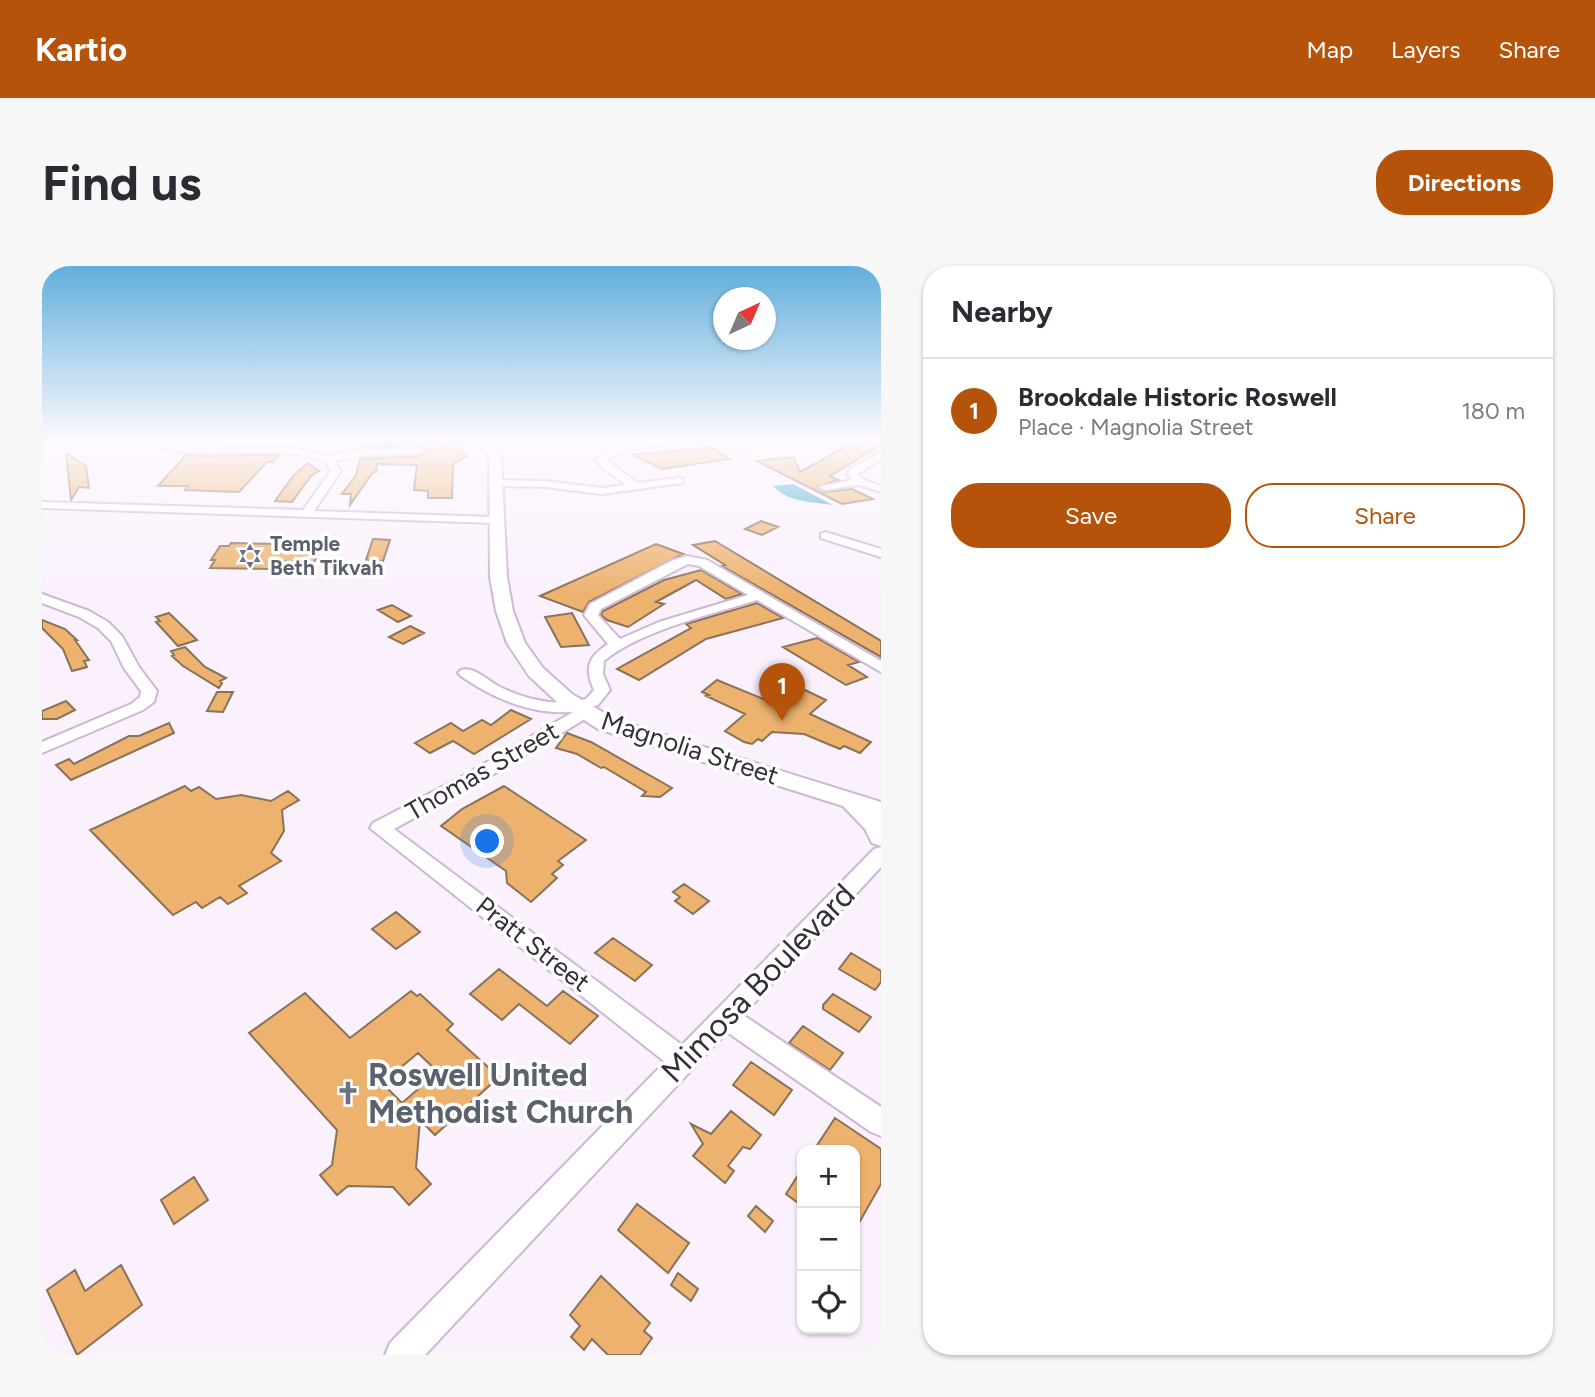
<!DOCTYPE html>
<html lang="en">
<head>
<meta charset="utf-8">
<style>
  body { margin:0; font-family:Figtree,sans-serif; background:#f7f7f7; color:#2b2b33 }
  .controls { position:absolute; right:21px; bottom:21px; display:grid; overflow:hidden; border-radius:14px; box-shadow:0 2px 5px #0004 }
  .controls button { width:63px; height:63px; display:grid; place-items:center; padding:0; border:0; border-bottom:2px solid #e1e1e2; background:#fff; color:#2b2b33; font:35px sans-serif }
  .compass { position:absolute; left:671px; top:21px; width:63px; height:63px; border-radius:50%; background:#fff; box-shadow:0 2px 5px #0004; rotate:44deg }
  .you { position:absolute; left:446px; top:576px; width:24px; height:24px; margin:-18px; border:5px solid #fff; border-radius:50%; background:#1a73e8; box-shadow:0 0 0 10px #1a73e833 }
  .badge { display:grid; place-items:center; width:46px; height:46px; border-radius:50%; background:#b45309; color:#fff; font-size:23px; font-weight:700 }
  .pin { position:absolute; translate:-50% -58px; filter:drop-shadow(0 2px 4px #0008) }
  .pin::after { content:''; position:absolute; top:37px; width:24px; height:21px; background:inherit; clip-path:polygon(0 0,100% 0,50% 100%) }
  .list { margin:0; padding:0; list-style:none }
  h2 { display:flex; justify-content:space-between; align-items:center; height:91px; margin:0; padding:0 28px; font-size:30px }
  h2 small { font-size:23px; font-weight:400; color:#7c7c81 }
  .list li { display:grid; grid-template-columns:46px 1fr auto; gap:21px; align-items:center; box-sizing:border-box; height:105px; padding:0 28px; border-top:2px solid #e1e1e2 }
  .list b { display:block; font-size:26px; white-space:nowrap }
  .list p { margin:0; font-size:23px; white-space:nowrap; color:#7c7c81 }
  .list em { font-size:23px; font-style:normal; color:#7c7c81 }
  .actions { display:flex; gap:14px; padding:21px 28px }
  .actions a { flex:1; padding:16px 0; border:2px solid #b45309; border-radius:28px; text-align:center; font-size:24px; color:#b45309 }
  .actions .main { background:#b45309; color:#fff }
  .icon { flex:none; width:38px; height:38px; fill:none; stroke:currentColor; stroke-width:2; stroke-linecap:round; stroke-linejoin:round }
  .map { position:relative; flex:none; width:839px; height:1089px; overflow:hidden; border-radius:28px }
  header { display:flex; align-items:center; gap:42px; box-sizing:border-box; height:98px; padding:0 35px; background:#b45309; color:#fff }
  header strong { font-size:33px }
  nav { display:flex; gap:38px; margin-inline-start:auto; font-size:24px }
  .intro { display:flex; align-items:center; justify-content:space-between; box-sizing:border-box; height:168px; padding:0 42px }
  h1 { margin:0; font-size:49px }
  .button { padding:18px 32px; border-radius:28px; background:#b45309; color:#fff; font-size:24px; font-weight:700 }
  main { display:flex; gap:42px; padding:0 42px }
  aside { flex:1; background:#fff; border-radius:28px; box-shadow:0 2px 5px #0004 }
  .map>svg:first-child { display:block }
</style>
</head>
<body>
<header>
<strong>Kartio</strong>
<nav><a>Map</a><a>Layers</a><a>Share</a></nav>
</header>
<div class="intro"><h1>Find us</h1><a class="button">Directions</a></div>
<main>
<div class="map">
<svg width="839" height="1089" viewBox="0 0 839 1089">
  <rect width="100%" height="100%" fill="#faf1fd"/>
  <path fill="#38a7c9" d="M751,218L791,239C771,236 745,236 731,220Z"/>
  <path fill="#edb26e" stroke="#8a7259" stroke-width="2" fill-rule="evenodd" d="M396,175L395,178L412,176L425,190L411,198L410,232H386V225L372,224L375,199L335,198L334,206H331L308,239L309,228H300L314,209L318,193L379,190L384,185L376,179L320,181L322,176Z
    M839,175V179L788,210L797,214L776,220L782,226L810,223L831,233L800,238L715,195L751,191L758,206L807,179Z
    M669,181L687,193L620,203L590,189Z
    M24,187L44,200L47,222L37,221L29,234Z
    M144,189L164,190L237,189L231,196H225L197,226L143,224L146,220H116Z
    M266,197L277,205L269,210L250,236L233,235L251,210Z
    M719,255L736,261L720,269L703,263Z
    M331,273L348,274L341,295L324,294Z
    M673,275L839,375V391L680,300L683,299L651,279Z
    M189,277L247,278L244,284H278L272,296L236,295L232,303L168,302L173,294H169L178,280H187Z
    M614,278L641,288L547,336L541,346L498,330Z
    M659,304L700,328L684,333L654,314L614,336L622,338L586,361L565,354L559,349L561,345L622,314Z
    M715,337L741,352L664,373L597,414L575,403L649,362L644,358Z
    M350,339L369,350L356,356L336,344Z
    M127,347L155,374L136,380L114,356L118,355L114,351Z
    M530,347L547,379L519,381L503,351Z
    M0,354L23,363L35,374H33L47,394L42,395L45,401L30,405L21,383L0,362Z
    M368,360L382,367L361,378L347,371Z
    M775,372L817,396L806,399L825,411L804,419L741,381Z
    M143,381L163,401L184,412L178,415L180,417L177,422L141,400L130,390L132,389L129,385Z
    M675,414L736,439L757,423L763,424L784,434L768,448L829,476L818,487L802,480L798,483L762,468L730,466L720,475L716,473L710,478L702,476L683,465L703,448L664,430L667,429L660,426Z
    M175,426H191L181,446L165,445Z
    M24,435L33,444L15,453H0V445Z
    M469,444L489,453L432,488L411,475L388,487L373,477L409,457L421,465L440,454L449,459Z
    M127,457L132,467L29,514L14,499L27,493L32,498L87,470H97Z
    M525,467L549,476L630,522L618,531L600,530L604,526L562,501L559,502L535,488L514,482Z
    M143,520L149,525L157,521L174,533L199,529L229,535L246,525L257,534L240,544L242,565L229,587L239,595L197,620L205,627L186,638L178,631L160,642L154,636L131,649L48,564Z
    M462,520L544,574L516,595L521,599L510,608L515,612L489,636L465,617L464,605L399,560L420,543Z
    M642,618L667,635L651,648L633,635L638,631L631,626Z
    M354,646L378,666L354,683L330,663Z
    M571,672L610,699L593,715L553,687Z
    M809,687L839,705V716L833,724L797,703Z
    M457,703L505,740L521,725L556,750L528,778L477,738L460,754L428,728Z
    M369,725L375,730L378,728L411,758L405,764L457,811L393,869L378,854L374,902L389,918L367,939L351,921L306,920L295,929L278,909L290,899L295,864L207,767L263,727L308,772ZM376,787L396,806L360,837L340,817Z
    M791,728L829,751L817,766L781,743V739Z
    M761,760L801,787L788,804L747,777Z
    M709,796L750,824L732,849L691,819Z
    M689,845L719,869L708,883L701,881L686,900L692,905L683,917L651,890L661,878L649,858L669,868Z
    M793,852L839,883V918L813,964V884H772Z
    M760,903V940L744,928Z
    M152,911L166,934L132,958L119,934Z
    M595,938L647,977L626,1007L576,964Z
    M714,940L731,955L723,966L706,950Z
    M79,999L100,1039L35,1089L5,1024L33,1004L43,1025Z
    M636,1007L656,1023L649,1035L629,1019Z
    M559,1010L608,1057L602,1065L610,1072L598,1089H566L550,1073L542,1084L529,1071L538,1060L528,1049Z"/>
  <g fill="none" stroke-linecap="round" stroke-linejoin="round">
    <g stroke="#cdb7d5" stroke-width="4">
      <path id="minor" d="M107,175L154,180L243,181L286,190L318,184L376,182L381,185L379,187L318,190L292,195L299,205L272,245L452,251L458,254L452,257L0,242V236L261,244L289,205L283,195C263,189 244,186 224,186C187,185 140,194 107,175Z
        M608,175H643L585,184L564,194L596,217L637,212L641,213V217L560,228L503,221L454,220L449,217L454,214L503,215L560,222L584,219L559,201L554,194L570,183Z
        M679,175H691L709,185L701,187Z
        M839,186V193L816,208L822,214L839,220V226L817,219L783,224L778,221L810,214L806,209L808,203Z
        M783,266L839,283V291L779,272V268Z
        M645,290L665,294L839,395V406L715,334C671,348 597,365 562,395L561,408L568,424L556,439L546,442L550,446L548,450L435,518L352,563L640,779L832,583L839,581V601L701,749L839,841V870L829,866L685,766L383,1089H343L348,1077L623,796L328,562L331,557L421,510L531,446C490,449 452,433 419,410L416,407L419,404C432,400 446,415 458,421C485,434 515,441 544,433L552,424C542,402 546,391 566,378L542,349L548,338L629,295ZM646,298L657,300L706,329L617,356L578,373L556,349L559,343Z
        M0,328L47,345L66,356L80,370L97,401L115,425L112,436L101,444L0,487V476L89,438L98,431L99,425L82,402L69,375L56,362L37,351L0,337Z"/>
    </g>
    <g stroke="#cdb7d5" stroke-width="4">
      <path id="major" d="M434,175H447L459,190L465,311L471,345L483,377L501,402L530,428L572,453L839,536V580L830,577L823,563L801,540L556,463L516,437L487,410L465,377L454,345L448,311L447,190Z"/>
    </g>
    <use href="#minor" fill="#fff" fill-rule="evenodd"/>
    <use href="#major" fill="#fff" fill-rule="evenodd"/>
  </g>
  <linearGradient id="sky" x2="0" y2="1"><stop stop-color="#61afdc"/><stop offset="0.53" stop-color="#fdf9fe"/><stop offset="1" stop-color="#fdf9fe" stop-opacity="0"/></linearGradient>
  <rect width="839" height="328" fill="url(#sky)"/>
  <defs>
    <g id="synagogue-bare" transform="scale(1.89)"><path d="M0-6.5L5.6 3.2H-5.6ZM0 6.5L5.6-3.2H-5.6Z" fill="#6b7280" stroke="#fff" stroke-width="2.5" paint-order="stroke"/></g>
    <g id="church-bare" transform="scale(1.89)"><path d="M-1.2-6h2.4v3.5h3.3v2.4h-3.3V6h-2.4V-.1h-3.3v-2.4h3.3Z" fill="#6b7280" stroke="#fff" stroke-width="2.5" paint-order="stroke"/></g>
  </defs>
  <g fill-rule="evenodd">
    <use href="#synagogue-bare" x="208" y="290"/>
    <use href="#church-bare" x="306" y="827"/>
  </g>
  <g text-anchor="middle" stroke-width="7" stroke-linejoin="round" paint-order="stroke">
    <g font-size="21" font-weight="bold" fill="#5b616d" stroke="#fff" text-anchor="start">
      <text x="228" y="285">Temple<tspan x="228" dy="24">Beth Tikvah</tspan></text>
    </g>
    <g font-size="26" fill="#362e39" stroke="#fff">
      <text transform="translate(648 482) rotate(18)" y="9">Magnolia Street</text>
      <text transform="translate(440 505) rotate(-30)" y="9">Thomas Street</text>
      <text transform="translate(491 678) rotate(38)" y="9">Pratt Street</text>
    </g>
    <g font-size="32" fill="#362e39" stroke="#fff">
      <text transform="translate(716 717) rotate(-46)" y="11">Mimosa Boulevard</text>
    </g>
    <g font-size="32" font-weight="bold" fill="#5b616d" stroke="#fff" text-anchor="start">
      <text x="326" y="820">Roswell United<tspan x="326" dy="37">Methodist Church</tspan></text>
    </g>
  </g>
</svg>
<div class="controls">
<button>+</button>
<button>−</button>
<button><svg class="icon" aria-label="locate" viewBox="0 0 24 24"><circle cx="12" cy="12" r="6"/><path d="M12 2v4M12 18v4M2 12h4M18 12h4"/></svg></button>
</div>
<svg class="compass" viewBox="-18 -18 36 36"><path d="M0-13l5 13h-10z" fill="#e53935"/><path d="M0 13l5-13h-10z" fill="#7c7c81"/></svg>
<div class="you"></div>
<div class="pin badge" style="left:740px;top:455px">1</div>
</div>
<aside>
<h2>Nearby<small></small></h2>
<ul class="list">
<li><span class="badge">1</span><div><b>Brookdale Historic Roswell</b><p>Place · Magnolia Street</p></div><em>180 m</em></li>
</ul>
<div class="actions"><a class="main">Save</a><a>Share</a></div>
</aside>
</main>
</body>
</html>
